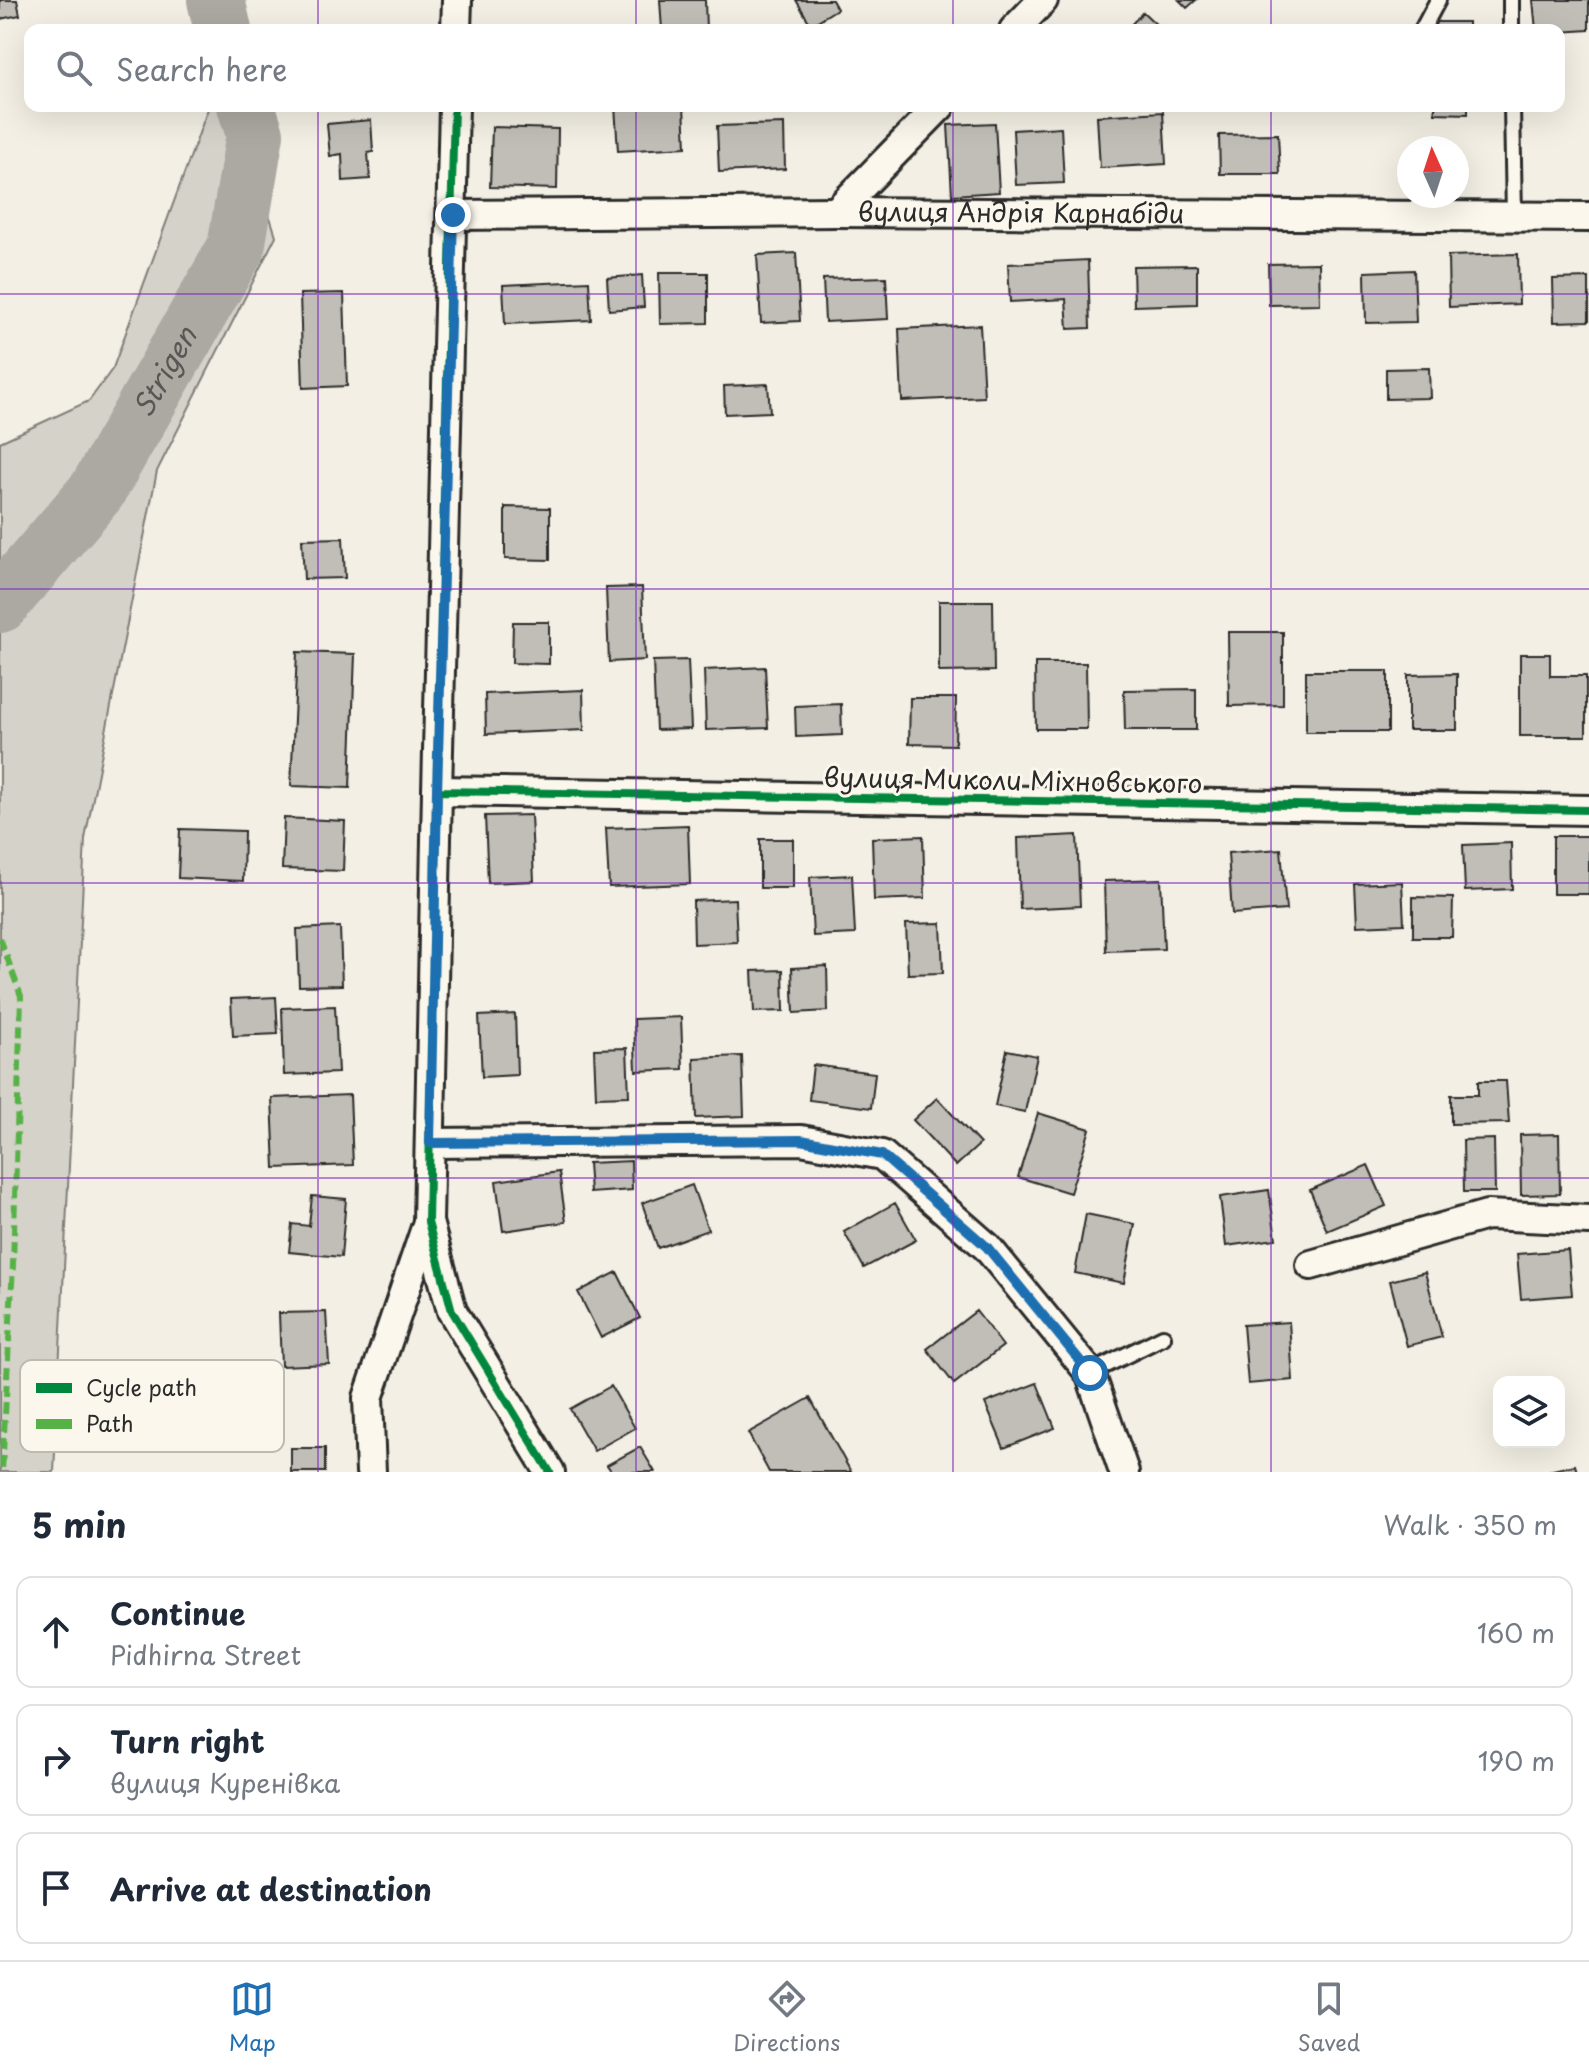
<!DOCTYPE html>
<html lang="en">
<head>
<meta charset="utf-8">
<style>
  body { margin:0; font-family:"Playpen Sans",sans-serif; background:#f2f2f3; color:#1f2937 }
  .controls { position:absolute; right:24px; bottom:24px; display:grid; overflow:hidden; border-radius:16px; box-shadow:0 8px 32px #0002 }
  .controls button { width:72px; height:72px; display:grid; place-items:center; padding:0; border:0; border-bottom:2px solid #e0e1e3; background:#fff; color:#1f2937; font:40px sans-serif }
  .compass { position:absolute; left:1397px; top:136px; width:72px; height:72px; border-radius:50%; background:#fff; box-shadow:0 8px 32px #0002; rotate:357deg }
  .stop { position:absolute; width:24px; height:24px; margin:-18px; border:6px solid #1f6fb2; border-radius:50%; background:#fff }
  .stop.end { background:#1f6fb2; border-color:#fff; box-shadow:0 2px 8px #0008 }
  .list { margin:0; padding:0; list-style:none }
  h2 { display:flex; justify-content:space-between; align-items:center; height:104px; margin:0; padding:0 32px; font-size:34px }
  h2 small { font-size:26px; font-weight:400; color:#747a83 }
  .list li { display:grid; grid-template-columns:52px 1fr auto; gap:24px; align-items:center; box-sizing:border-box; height:112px; margin:0 16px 16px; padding:0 16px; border:2px solid #e0e1e3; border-radius:16px }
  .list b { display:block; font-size:30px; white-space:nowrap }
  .list p { margin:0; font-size:26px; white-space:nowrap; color:#747a83 }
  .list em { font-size:26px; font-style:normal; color:#747a83 }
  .icon { flex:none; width:44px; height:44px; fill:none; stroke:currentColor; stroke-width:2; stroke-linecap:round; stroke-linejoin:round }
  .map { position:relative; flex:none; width:1589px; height:1472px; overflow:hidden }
  .search { position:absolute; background:#fff; box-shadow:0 8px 32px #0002; left:24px; right:24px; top:24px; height:88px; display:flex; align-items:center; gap:20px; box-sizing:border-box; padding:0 28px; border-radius:16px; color:#747a83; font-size:30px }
  .sheet { height:488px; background:#fff }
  nav { display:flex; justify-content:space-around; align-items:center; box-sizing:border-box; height:112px; border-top:2px solid #e0e1e3; background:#fff; font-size:22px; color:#747a83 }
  nav a { display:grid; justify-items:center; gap:4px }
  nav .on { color:#1f6fb2 }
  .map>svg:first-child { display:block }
</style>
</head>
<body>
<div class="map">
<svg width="1589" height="1472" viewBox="0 0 1589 1472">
  <rect width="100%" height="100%" fill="#f3efe4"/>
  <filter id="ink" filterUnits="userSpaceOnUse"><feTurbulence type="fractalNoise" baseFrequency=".0125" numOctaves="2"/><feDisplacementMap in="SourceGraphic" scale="16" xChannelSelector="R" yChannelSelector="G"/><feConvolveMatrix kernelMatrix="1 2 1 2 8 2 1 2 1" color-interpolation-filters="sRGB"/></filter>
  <g filter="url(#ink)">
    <path fill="#d5d2c9" stroke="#807e7a" stroke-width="2" d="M209,106H240L251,157L276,236L157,471L85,839L54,1472H0V442L89,401L113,368Z"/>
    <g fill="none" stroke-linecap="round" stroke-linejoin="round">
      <g stroke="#aca9a2" stroke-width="58">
        <path d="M216,0L223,30"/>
        <path id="s1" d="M0,604L97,491L236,248L255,134L246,106"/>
      </g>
    </g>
    <path fill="#c0beb6" stroke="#2b2b2b" stroke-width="2" d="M0,0H17L20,15L0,19Z
      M660,0H705L706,30H662Z
      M796,0H832L837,9L811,25Z
      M1179,0H1196L1187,8Z
      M1533,0H1589V30L1559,32V30H1536Z
      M1143,12L1162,30H1126Z
      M1435,22H1468V30H1435Z
      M615,106H684L686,147L618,151Z
      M1435,106H1468V114L1435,113Z
      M1163,112L1166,164L1100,168L1097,116Z
      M371,120L373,152L368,153L370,179L343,181L342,154L330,156L327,124Z
      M995,123L999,192L952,195L948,125Z
      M784,124L785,169L719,172L717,126Z
      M492,127L558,129L557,189L490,187Z
      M1061,127L1064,183L1016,185L1013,130Z
      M1278,134L1280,174H1220L1219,135Z
      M796,253L800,321L761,323L757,255Z
      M1518,254L1519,304L1449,307L1448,256Z
      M1088,260L1090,328L1068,329L1066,299L1010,302L1008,264Z
      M1319,263L1320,304L1269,305L1268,264Z
      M1197,265V304L1134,306L1133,266Z
      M1414,270L1416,322L1366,323L1365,272Z
      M659,273H708V323L660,324Z
      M642,275L644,307L609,310L607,278Z
      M886,277L888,319L825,322L823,279Z
      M1589,278V321L1554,322L1553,279Z
      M589,281L591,320L505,324L503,285Z
      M344,293L347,386L303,388L300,294Z
      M980,325L984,397L902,401L899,329Z
      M1429,368L1430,398L1386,399V369Z
      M768,384L770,412L725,414L724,386Z
      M505,507L550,508V560L505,559Z
      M343,538L345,578L304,579L302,539Z
      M642,587L645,660L609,662L606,588Z
      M939,601H993L994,671L939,672Z
      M513,622H549V664L512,663Z
      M1228,632H1283V705L1229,706Z
      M297,652L355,654L350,788L291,786Z
      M1520,654H1550V676H1586V736H1520Z
      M688,660L691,729L656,730L653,661Z
      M1035,663H1086L1087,729H1036Z
      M765,667L768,728L706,730L704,670Z
      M1306,671H1388V732H1306Z
      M1457,674V730H1408V675Z
      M1196,689V730H1125L1124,690Z
      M583,690L584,730L486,734L485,694Z
      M910,698H956L955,745L909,744Z
      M841,704L842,735L796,737L795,706Z
      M531,815L534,881L488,883L485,816Z
      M284,818L345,821L343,871L282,869Z
      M688,825L690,884L609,887L606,828Z
      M180,829L244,831L243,881L178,878Z
      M1077,835L1080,906L1020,909L1018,838Z
      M923,836L925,898L874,900L872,838Z
      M1553,836H1589V894H1553Z
      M760,839H793V888H760Z
      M1511,843L1512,889L1465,891L1463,845Z
      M1281,849L1286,910L1232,914L1228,853Z
      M852,875L855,934L813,936L810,877Z
      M1161,879L1164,949L1106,951L1104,881Z
      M1402,882L1404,924L1357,926L1355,884Z
      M1413,897L1453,898L1452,937H1413Z
      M735,899L737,942L694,944L693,901Z
      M941,923L943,973L908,974L906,924Z
      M340,927L342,985L299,986L297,929Z
      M827,966L828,1011L794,1013L792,968Z
      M783,970L784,1011L754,1012L752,971Z
      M276,997L278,1034L233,1036L231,999Z
      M335,1006L338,1073L284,1075L282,1008Z
      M515,1014L517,1075L482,1077L479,1016Z
      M681,1017L683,1069L636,1071L634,1019Z
      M627,1048L629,1096L596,1097L594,1049Z
      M1007,1050L1037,1056L1025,1112L995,1106Z
      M742,1056L744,1116L696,1118L694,1058Z
      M813,1065L875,1073L871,1108L809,1100Z
      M1478,1081H1506L1509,1123L1451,1124V1095H1478Z
      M350,1095L353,1165L275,1168L272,1098Z
      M937,1098L980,1144L956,1166L913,1120Z
      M1038,1113L1090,1129L1070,1193L1018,1177Z
      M1559,1134L1560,1194L1521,1195L1520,1135Z
      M1494,1139L1495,1192H1464L1463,1140Z
      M631,1161L632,1190L590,1193L588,1163Z
      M1368,1165L1386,1206L1327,1231L1310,1190Z
      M559,1172L566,1222L503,1231L496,1181Z
      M692,1185L708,1230L658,1248L642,1203Z
      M1269,1190L1276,1239L1226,1246L1220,1197Z
      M312,1196L346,1199L341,1257L289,1252L292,1224L309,1226Z
      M895,1203L916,1240L864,1268L844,1232Z
      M1086,1214L1135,1224L1124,1283L1075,1273Z
      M1568,1250L1572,1295L1521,1299L1517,1254Z
      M617,1272L640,1318L601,1338L578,1292Z
      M1425,1272L1442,1337L1407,1346L1390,1281Z
      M976,1311L1003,1346L954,1384L927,1349Z
      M326,1312L329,1364L281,1366L279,1313Z
      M1289,1322L1293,1380L1248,1384L1243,1325Z
      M1037,1383L1055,1428L1004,1448L985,1403Z
      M611,1386L635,1428L594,1451L570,1409Z
      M810,1398L851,1472H769L748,1433Z
      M640,1447L655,1472H612L607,1465Z
      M291,1448H325V1472H291Z
      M1575,1465L1577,1472H1544Z"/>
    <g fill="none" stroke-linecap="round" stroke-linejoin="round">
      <g stroke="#2b2b2b" stroke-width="20">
        <path id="service" d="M1511,0V30
          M1422,30L1438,0
          M1512,106L1514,216
          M1090,1373L1163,1337"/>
      </g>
      <g stroke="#2b2b2b" stroke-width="34">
        <g id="minor">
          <path d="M456,30L457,0"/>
          <path d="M1014,30L1043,0"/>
          <path d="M454,106L437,791L428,1222L452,1311L550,1472"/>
          <path d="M836,212L940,106"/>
          <path id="s2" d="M453,215L836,212L1589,217"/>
          <path d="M437,791L1589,810"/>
          <path d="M430,1143L801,1140L882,1155L987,1247L1090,1373L1124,1472"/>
          <path d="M1311,1265L1487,1215L1589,1220"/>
          <path d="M371,1472L368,1398L428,1222"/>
        </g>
      </g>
      <use href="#service" stroke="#fbf7ec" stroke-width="14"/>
      <use href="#minor" stroke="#fbf7ec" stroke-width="28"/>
      <path stroke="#56b246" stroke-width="6" stroke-dasharray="12 6" stroke-linecap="butt" d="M0,938L21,996L13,1265L2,1472"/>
      <g stroke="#fbf7ec" stroke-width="13">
        <path id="cycleway" d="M454,106L437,791L428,1222L452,1311L550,1472
          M437,791L1589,810"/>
      </g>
      <use href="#cycleway" stroke="#00873e" stroke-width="8"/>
    </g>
  </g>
  <g fill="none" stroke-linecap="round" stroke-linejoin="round" filter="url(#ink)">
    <path stroke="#1f6fb2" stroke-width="10" d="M453,215L437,791L430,1143L801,1140L882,1155L987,1247L1090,1373"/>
  </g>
  <path fill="none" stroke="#7b2cbf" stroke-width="2" stroke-opacity="0.55" d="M318,0V30M636,0V30M953,0V30M1271,0V30M318,106V1472M636,106V1472M953,106V1472M1271,106V1472M0,294H1589M0,589H1589M0,883H1589M0,1178H1589"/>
  <g text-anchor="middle" stroke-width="6" stroke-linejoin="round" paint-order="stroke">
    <g font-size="26" fill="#2b2b2b" stroke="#fbf7ec">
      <text dy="9" stroke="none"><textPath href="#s2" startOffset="568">вулиця Андрія Карнабіди</textPath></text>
      <text transform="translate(1013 781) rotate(1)" y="9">вулиця Миколи Міхновського</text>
    </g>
    <g font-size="28" font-style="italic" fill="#585755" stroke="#fbf7ec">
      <text dy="10" stroke="none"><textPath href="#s1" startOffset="286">Strigen</textPath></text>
    </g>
  </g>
  <rect x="20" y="1360" width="264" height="92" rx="12" fill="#fbf7ec" stroke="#bdbab2" stroke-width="2"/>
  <rect x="36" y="1383" width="36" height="10" fill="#00873e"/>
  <rect x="36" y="1419" width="36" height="10" fill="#56b246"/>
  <g font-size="22" fill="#2b2b2b">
    <text x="86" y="1396">Cycle path</text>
    <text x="86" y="1432">Path</text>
  </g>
</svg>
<div class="controls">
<button><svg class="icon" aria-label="layers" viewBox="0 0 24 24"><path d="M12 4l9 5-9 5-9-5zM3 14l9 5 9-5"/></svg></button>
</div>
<svg class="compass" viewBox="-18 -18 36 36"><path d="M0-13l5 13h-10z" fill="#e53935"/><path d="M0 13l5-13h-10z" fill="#747a83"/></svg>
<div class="stop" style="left:1090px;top:1373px"></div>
<div class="stop end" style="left:453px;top:215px"></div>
<div class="search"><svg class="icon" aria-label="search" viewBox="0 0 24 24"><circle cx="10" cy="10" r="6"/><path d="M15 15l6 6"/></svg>Search here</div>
</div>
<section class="sheet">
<h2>5 min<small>Walk · 350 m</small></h2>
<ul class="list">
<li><svg class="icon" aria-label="ahead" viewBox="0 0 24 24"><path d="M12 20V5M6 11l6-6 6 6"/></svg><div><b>Continue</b><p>Pidhirna Street</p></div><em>160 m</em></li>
<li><svg class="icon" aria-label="right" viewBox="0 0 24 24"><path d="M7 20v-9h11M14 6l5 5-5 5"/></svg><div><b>Turn right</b><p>вулиця Куренівка</p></div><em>190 m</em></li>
<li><svg class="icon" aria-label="arrive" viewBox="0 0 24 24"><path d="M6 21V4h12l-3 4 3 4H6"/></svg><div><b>Arrive at destination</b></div></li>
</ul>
</section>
<nav>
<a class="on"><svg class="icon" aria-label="map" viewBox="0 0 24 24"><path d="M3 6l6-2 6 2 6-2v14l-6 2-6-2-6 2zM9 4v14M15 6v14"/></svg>Map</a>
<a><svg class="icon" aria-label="directions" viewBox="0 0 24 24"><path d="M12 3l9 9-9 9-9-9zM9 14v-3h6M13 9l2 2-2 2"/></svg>Directions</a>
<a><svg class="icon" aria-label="saved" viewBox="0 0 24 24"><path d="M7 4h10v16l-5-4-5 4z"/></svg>Saved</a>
</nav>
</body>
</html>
